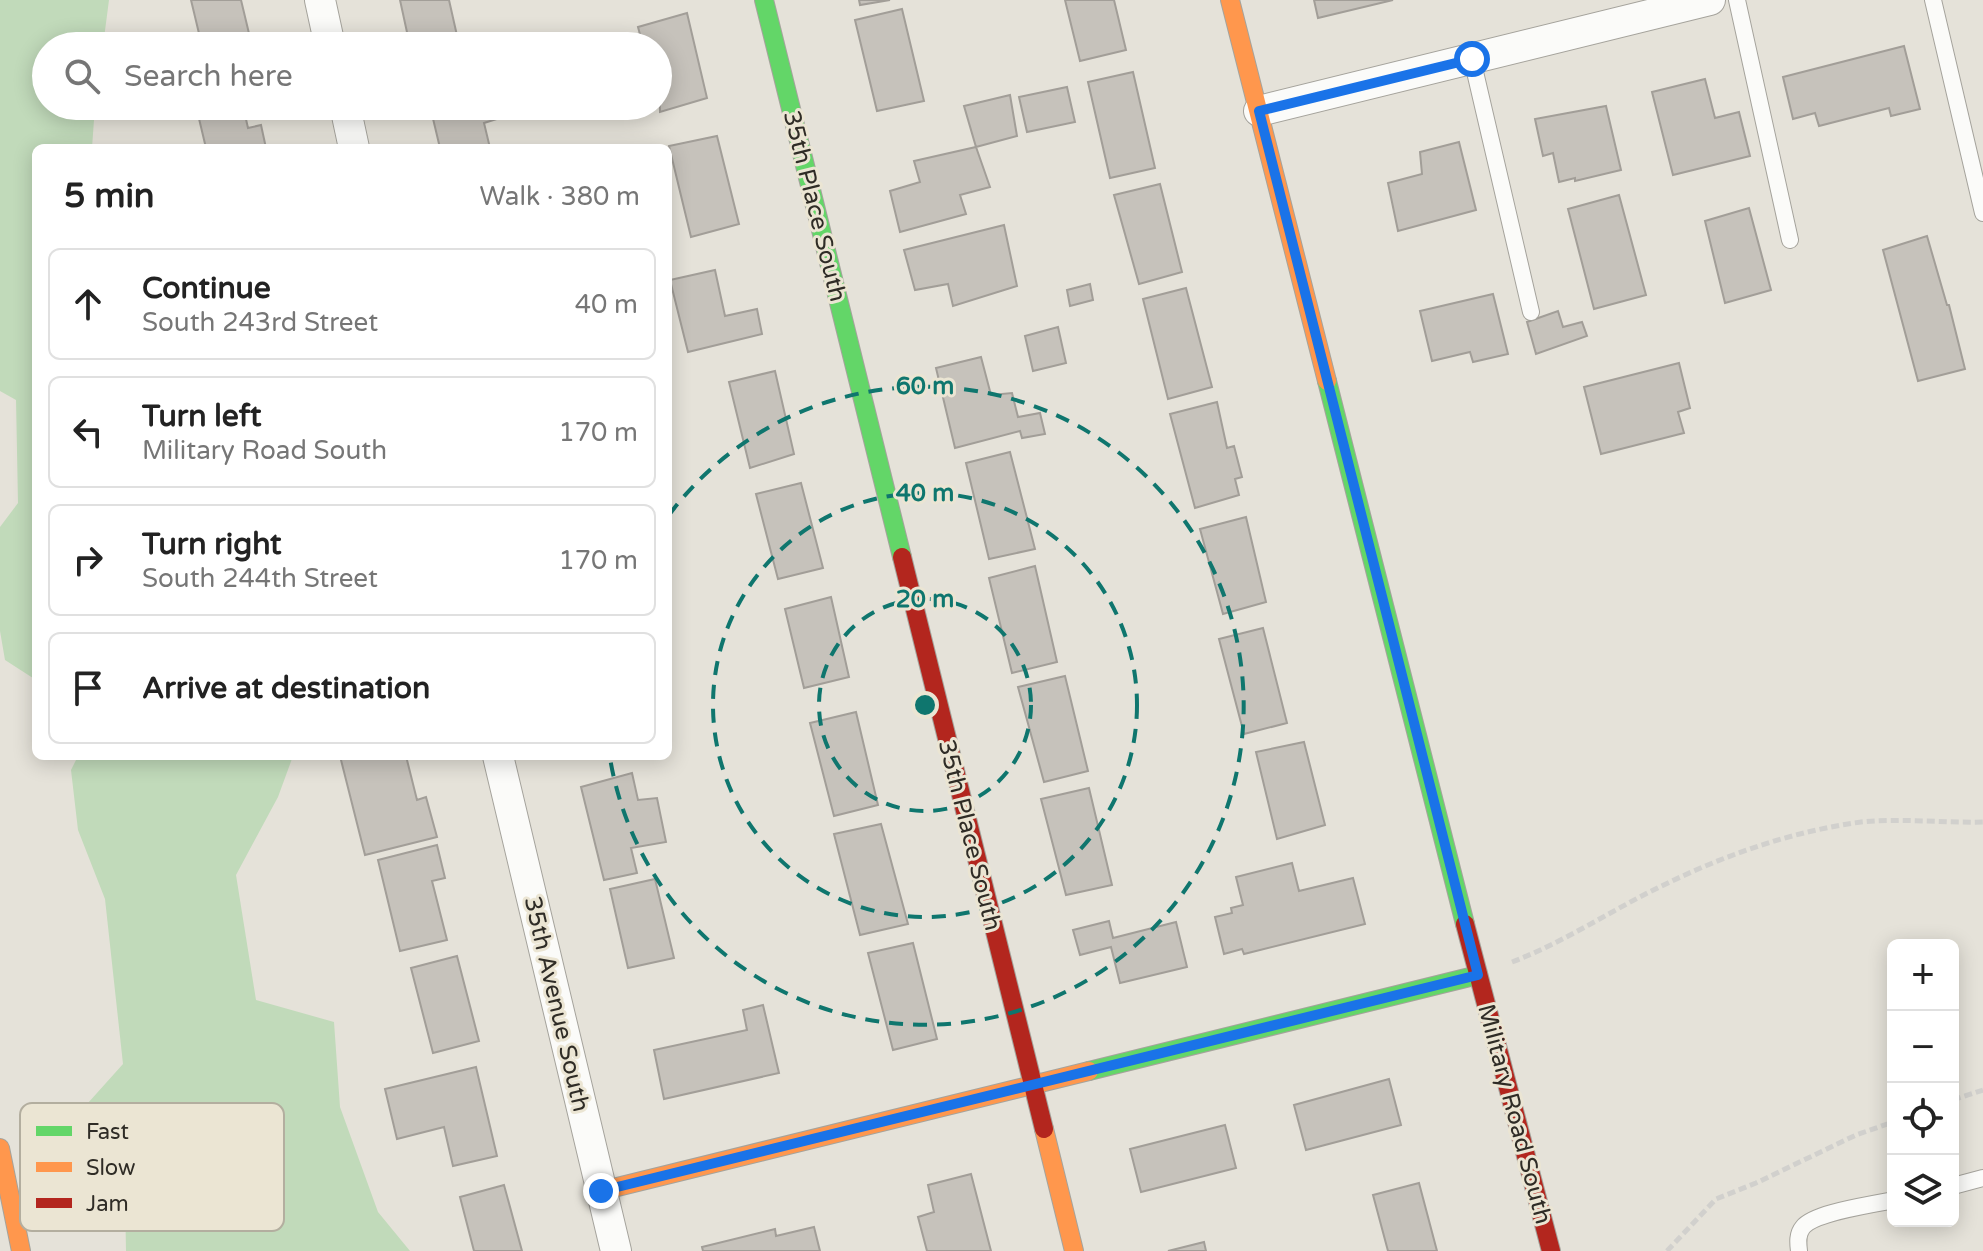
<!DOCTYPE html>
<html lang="en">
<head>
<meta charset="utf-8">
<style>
  body { margin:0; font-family:"Varela Round",sans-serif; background:#f6f6f6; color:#222 }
  .controls { position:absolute; right:24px; bottom:24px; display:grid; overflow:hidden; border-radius:12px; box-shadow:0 4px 20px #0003 }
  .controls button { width:72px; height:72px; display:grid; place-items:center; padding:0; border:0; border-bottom:2px solid #e0e0e0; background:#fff; color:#222; font:40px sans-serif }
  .stop { position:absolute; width:24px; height:24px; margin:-18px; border:6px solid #1a73e8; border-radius:50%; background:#fff }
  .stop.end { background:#1a73e8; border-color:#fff; box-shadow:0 2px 8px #0008 }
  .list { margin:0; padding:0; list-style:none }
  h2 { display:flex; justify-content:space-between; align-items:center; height:104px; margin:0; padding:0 32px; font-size:34px }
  h2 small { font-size:26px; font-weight:400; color:#767676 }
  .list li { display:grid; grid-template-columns:52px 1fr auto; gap:24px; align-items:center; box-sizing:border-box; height:112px; margin:0 16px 16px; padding:0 16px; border:2px solid #e0e0e0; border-radius:12px }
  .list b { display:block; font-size:30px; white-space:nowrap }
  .list p { margin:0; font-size:26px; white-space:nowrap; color:#767676 }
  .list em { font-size:26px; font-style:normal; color:#767676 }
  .icon { flex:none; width:44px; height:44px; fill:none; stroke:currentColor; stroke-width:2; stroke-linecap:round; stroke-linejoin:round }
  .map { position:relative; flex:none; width:1983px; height:1251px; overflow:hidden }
  .search { position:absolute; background:#fff; box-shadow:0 4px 20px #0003; left:32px; top:32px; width:640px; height:88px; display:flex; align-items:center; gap:20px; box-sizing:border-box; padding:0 28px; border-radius:44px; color:#767676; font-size:30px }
  .panel { position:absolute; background:#fff; box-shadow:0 4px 20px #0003; left:32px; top:144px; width:640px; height:616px; border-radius:12px }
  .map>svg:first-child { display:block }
</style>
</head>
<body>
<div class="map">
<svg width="1983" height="1251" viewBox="0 0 1983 1251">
  <rect width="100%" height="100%" fill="#e5e2d9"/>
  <path fill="#c1daba" d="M0,0H109L103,46H46V106H95L92,148H36V680L5,660L0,631V527L18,503L16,400L0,391Z
    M78,756H293L278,797L236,875L256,1000L334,1022L340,1107L378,1212L410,1251H126L125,1196L79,1113L123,1064L105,899L78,830L71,770Z"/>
  <path fill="#c6c2bb" stroke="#a29e98" stroke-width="2" d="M191,0H241L252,46H202Z
    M400,0H449L458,40L430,46H410Z
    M859,0H890L860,5Z
    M1065,0H1114L1126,50L1080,61Z
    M1314,0H1393L1318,18Z
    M902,9L924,101L877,111L855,20Z
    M687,13L707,98L660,112L658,46H643L638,27Z
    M1904,46L1920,109L1891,116L1889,108L1819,126L1815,113L1793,119L1783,77Z
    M1133,72L1155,168L1110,178L1088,82Z
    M1705,79L1715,118L1739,112L1750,156L1673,175L1652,92Z
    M1067,87L1075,122L1027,132L1019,97Z
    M1010,95L1017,136L976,147L964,106Z
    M196,106H243L248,128L261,125L266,148H206Z
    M430,106H501L503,117L484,123L490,148H440Z
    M1606,106L1621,170L1575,181V178L1559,182L1553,153L1543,156L1535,119Z
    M717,136L739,224L691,237L669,146Z
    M1459,142L1476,210L1398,231L1388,183L1422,174L1420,152Z
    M976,147L990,187L960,195L966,214L900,232L890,191L920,182L914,161Z
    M1160,184L1182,272L1139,284L1114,195Z
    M1619,195L1646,295L1594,309L1568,209Z
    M1749,208L1771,290L1725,303L1705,221Z
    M1004,225L1017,286L953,306L948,284L915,290L904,250Z
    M1927,236L1947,305H1949L1965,369L1918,381L1883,250Z
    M715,270L725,316L757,309L762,334L688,352L670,280Z
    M1090,284L1093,300L1070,306L1067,290Z
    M1186,288L1212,387L1168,399L1143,299Z
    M1493,294L1508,354L1473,362L1470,352L1432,361L1420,311Z
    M1558,311L1563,327L1582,322L1587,336L1536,354L1527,322Z
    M1058,327L1066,363L1033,371L1025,336Z
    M981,357L991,395L1012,393L1018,417L1040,413L1045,434L1022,438L1020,431L955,448L936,368Z
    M1679,363L1690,408L1678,412L1684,433L1601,454L1584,387Z
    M775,371L794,454L750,468L729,382Z
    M1217,402L1227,448L1234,446L1242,477L1235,479L1239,495L1195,508L1170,414Z
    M1010,452L1035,549L989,559L966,463Z
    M801,483L823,568L778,579L756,494Z
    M1246,517L1266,602L1223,614L1200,529Z
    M1035,566L1057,662L1012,673L989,578Z
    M831,597L849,677L804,688L785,609Z
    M1263,628L1287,723L1244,734L1219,639Z
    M1065,676L1088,771L1044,782L1018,687Z
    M856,712L878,805L834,816L810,723Z
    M1304,742L1325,825L1277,839L1256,752Z
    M340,756H406L417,800L426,797L437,837L365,855Z
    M632,773L638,800L657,798L666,842L631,848L637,873L604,880L581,787Z
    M1089,788L1112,885L1066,895L1041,799Z
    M881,824L908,924L860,935L834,834Z
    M437,845L445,878L432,881L447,940L400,951L378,860Z
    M1292,863L1299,891L1353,878L1365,924L1244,954L1242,949L1224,954L1215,917L1232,913L1231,908L1243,905L1236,877Z
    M655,879L674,958L628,968L610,889Z
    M1109,921L1113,938L1176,922L1187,967L1120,983L1111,947L1080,955L1073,930Z
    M913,943L937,1039L893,1050L868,953Z
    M457,956L479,1041L433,1053L411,968Z
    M763,1005L779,1073L664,1099L654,1050L747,1030L743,1010Z
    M476,1067L497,1156L453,1166L444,1127L397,1139L385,1089Z
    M1389,1079L1401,1125L1306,1150L1294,1105Z
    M1225,1125L1236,1168L1141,1192L1130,1149Z
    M971,1174L991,1251H927L918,1217L934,1212L928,1185Z
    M1419,1183L1437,1251H1388L1373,1195Z
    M504,1185L522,1251H474L460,1197Z
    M814,1227L820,1251H703L702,1247L775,1229L776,1236Z
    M1204,1242L1206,1251H1168Z"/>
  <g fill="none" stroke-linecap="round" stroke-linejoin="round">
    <g stroke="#a5a39c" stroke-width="18">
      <path id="lane" d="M1737,0L1790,240
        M1933,0L1983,213
        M1472,59L1531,312
        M1953,1186L1983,1178
        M1799,1251C1798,1243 1797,1234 1803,1227C1815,1212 1873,1205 1893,1200"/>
    </g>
    <g stroke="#a5a39c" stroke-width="32">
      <path id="street" d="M320,0L330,46
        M345,106L354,148
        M1259,111L1710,0
        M498,756L616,1251"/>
    </g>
    <g stroke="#a5a39c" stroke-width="20">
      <path id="fast" d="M764,0L902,557
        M1327,381L1465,924
        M1089,1071L1478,975"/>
    </g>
    <g stroke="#a5a39c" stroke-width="20">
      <path id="slow" d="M1230,0L1327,381
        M1044,1129L1074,1251
        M0,1148L21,1251
        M601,1191L1089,1071"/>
    </g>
    <g stroke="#a5a39c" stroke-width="20">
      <path id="jam" d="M902,557L1044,1129
        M1465,924L1551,1251"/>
    </g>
    <path stroke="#d1d0cd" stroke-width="5" stroke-dasharray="8 4" stroke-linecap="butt" d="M1512,962C1567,941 1616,907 1670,882C1730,853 1795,831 1861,822C1901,818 1943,823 1983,822
      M1953,1100L1983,1090
      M1667,1251L1716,1199L1756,1183L1856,1135L1893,1122"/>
    <use href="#lane" stroke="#fbfbf9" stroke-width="16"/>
    <use href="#street" stroke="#fbfbf9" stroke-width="30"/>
    <use href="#fast" stroke="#63d668" stroke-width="18"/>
    <use href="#slow" stroke="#ff974d" stroke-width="18"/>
    <use href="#jam" stroke="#b3261e" stroke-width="18"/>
  </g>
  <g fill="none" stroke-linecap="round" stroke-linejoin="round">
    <path stroke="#1a73e8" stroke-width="10" d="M601,1191L1478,975L1259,111L1472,59"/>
  </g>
  <g fill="none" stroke="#0f766e" stroke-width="4" stroke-dasharray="14 10">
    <circle cx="925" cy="705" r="106"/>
    <circle cx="925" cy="705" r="212"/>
    <path d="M669 515A319 319 0 1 1 610 758"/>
  </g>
  <g text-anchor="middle" stroke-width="6" stroke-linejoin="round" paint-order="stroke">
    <g font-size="24" fill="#2f2c26" stroke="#ebe5d3">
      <text transform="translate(815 206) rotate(76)" y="8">35th Place South</text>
      <text transform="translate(970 835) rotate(76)" y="8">35th Place South</text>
      <text transform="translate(557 1004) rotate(77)" y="8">35th Avenue South</text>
      <text transform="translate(1515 1114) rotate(75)" y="8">Military Road South</text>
    </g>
  </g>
  <rect x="20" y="1103" width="264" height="128" rx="12" fill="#ebe5d3" stroke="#b3ae9f" stroke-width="2"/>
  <rect x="36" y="1126" width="36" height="10" fill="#63d668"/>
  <rect x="36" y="1162" width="36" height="10" fill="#ff974d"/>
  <rect x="36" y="1198" width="36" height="10" fill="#b3261e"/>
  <g font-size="22" fill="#2f2c26">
    <text x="86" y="1139">Fast</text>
    <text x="86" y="1175">Slow</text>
    <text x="86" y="1211">Jam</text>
  </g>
  <circle cx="925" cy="705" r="12" fill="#0f766e" stroke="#ebe5d3" stroke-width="4"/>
  <g font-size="24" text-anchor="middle" font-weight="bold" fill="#0f766e" stroke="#ebe5d3" stroke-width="6" stroke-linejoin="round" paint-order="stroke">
    <text x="925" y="394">60 m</text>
    <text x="925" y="501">40 m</text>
    <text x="925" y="607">20 m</text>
  </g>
</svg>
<div class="controls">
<button>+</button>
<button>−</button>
<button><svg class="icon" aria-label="locate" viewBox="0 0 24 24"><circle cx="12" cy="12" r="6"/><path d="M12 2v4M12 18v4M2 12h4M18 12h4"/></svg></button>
<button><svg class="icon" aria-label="layers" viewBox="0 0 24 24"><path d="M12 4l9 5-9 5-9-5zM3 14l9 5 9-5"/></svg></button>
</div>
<div class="stop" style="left:1472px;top:59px"></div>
<div class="stop end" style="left:601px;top:1191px"></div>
<div class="search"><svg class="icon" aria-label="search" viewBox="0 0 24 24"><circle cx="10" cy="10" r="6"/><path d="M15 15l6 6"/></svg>Search here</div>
<section class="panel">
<h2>5 min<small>Walk · 380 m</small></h2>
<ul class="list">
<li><svg class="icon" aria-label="ahead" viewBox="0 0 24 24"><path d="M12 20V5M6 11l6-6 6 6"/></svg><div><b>Continue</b><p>South 243rd Street</p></div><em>40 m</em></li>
<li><svg class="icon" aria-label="left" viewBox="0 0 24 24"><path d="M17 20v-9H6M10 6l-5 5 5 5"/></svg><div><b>Turn left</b><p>Military Road South</p></div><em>170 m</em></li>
<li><svg class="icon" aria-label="right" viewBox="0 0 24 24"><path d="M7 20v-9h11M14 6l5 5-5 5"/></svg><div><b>Turn right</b><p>South 244th Street</p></div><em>170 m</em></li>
<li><svg class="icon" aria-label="arrive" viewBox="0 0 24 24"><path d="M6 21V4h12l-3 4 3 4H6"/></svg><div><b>Arrive at destination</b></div></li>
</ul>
</section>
</div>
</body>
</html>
